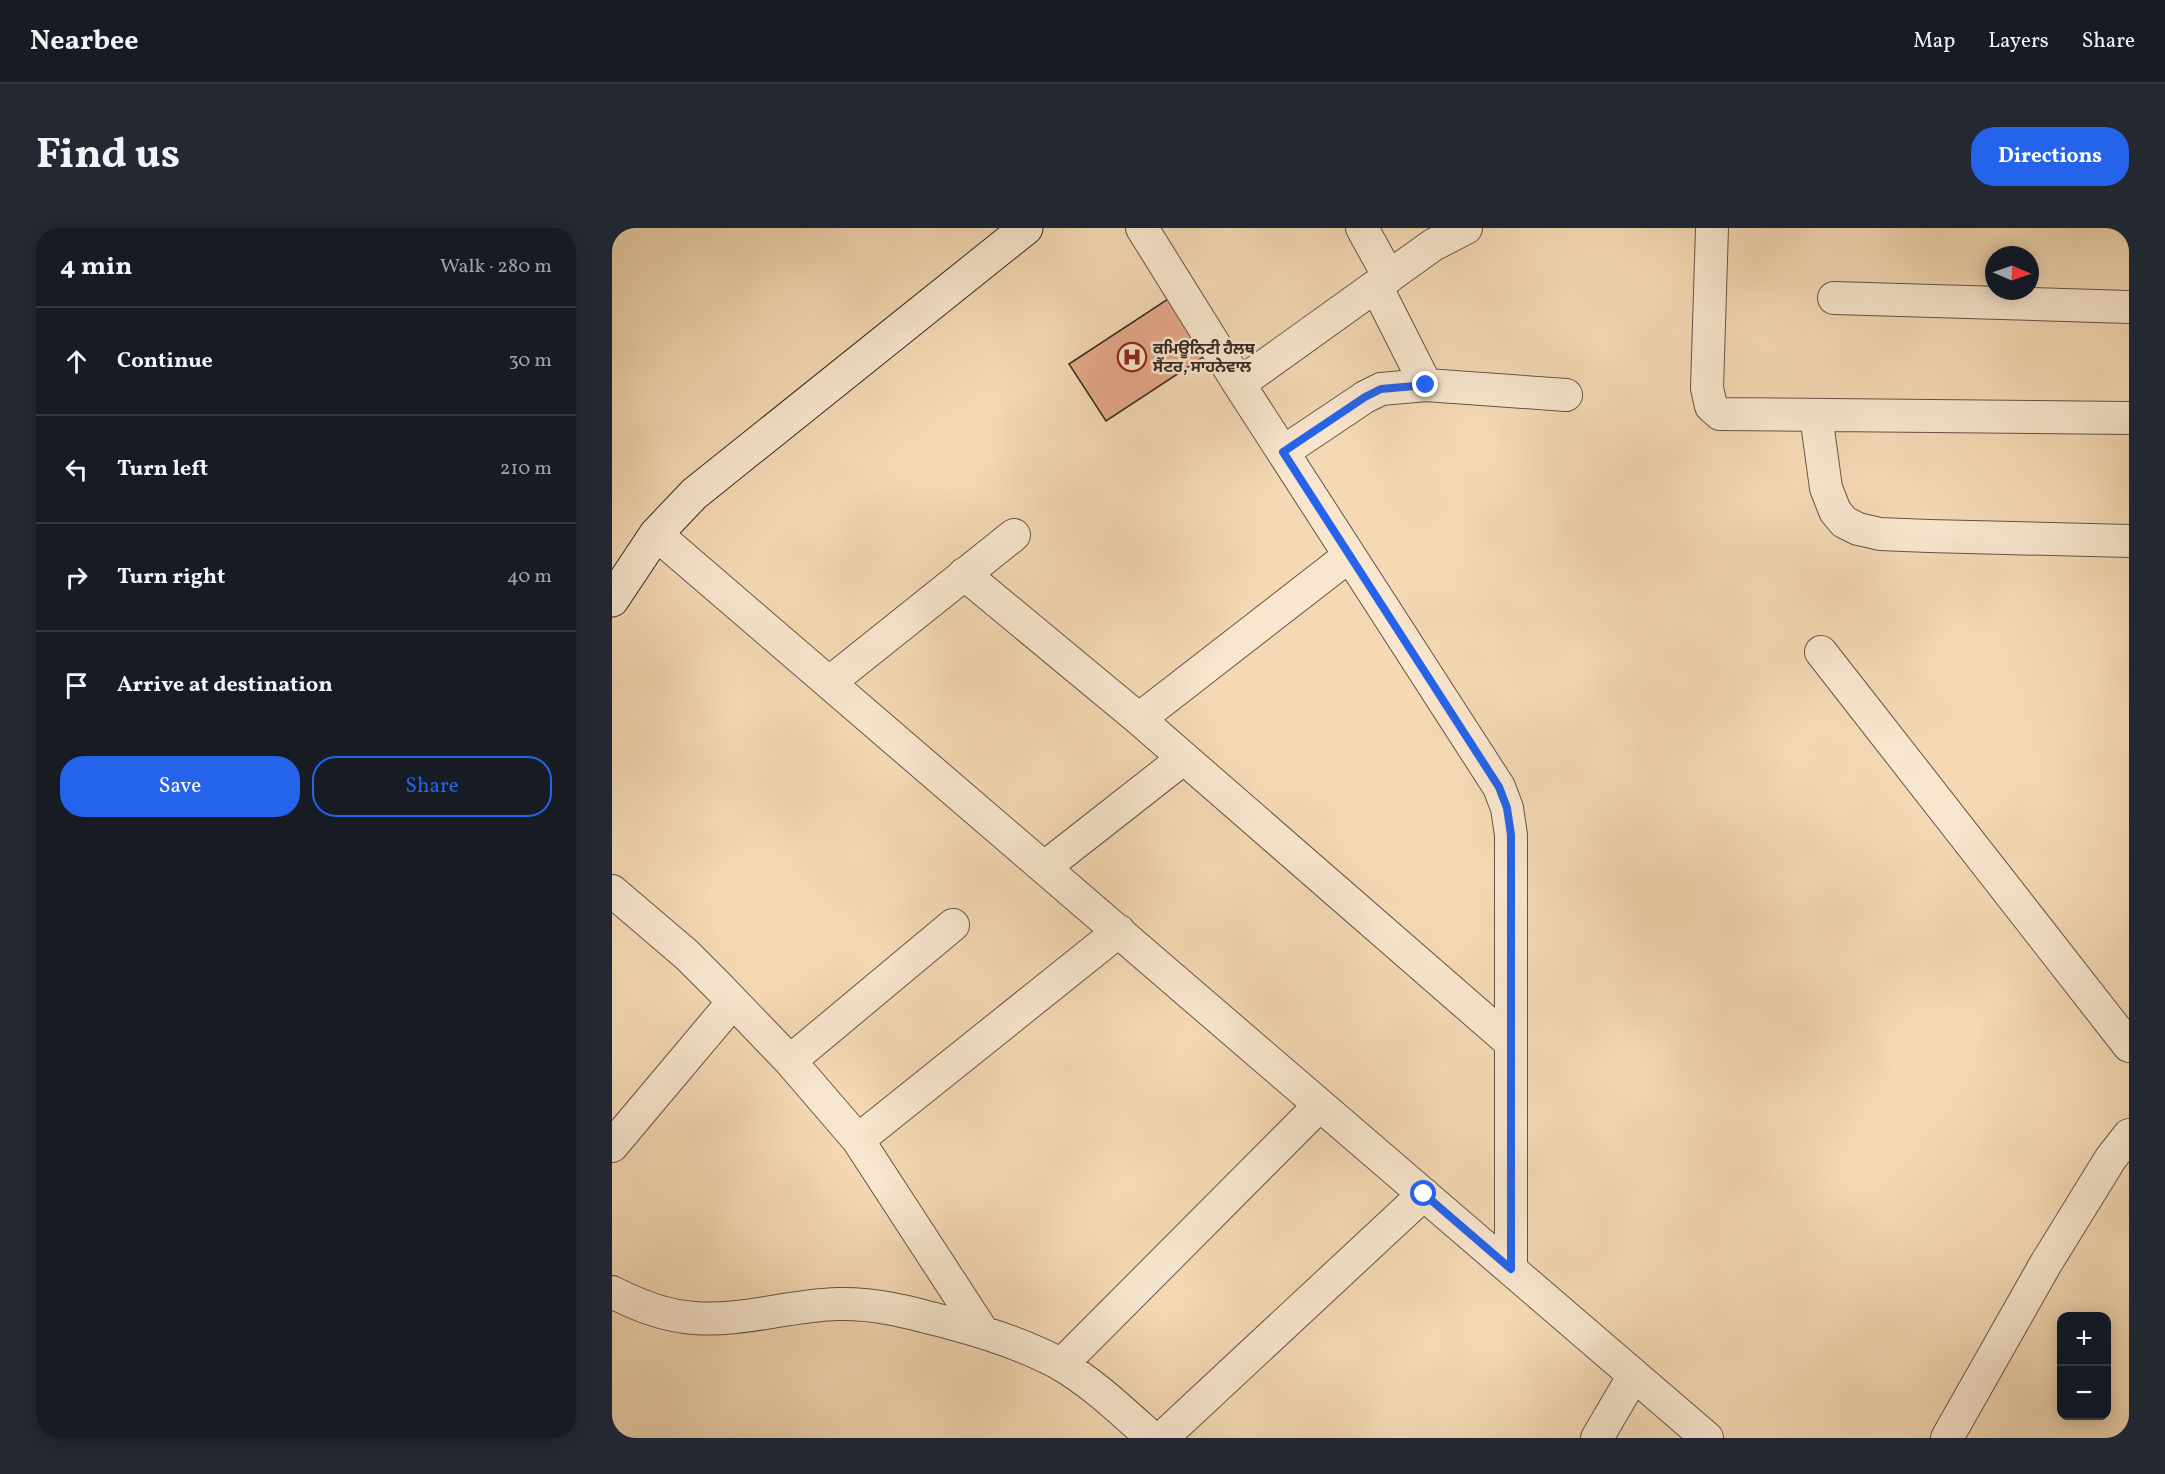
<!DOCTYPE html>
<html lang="en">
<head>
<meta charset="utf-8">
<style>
  body { margin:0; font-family:Vollkorn,"Noto Sans Gurmukhi",serif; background:#242831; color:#f1f3f6 }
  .controls { position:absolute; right:18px; bottom:18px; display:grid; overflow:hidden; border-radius:12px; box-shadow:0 3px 15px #0003 }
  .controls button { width:54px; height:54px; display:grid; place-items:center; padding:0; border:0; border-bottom:2px solid #363941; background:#171b24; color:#f1f3f6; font:30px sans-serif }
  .compass { position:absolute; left:1373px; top:18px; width:54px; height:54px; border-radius:50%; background:#171b24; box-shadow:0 3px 15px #0003; rotate:92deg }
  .stop { position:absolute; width:18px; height:18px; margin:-14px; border:4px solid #2563eb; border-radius:50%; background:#fff }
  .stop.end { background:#2563eb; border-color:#fff; box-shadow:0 2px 6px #0008 }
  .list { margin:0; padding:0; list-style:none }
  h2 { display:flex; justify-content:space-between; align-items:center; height:78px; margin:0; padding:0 24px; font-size:26px }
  h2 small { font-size:20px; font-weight:400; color:#9ea1a6 }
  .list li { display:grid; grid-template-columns:39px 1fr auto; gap:18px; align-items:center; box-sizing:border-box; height:108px; padding:0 24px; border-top:2px solid #363941 }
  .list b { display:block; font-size:22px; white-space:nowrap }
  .list em { font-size:20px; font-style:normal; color:#9ea1a6 }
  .actions { display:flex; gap:12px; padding:18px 24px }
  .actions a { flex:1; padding:14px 0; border:2px solid #2563eb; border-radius:24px; text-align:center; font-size:21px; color:#2563eb }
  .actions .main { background:#2563eb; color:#fff }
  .icon { flex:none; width:33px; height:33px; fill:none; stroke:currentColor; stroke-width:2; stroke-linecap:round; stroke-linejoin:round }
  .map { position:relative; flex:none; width:1517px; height:1210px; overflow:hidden; border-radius:24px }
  header { display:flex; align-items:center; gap:36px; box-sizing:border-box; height:84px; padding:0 30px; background:#171b24; border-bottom:2px solid #363941 }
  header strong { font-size:28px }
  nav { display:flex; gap:33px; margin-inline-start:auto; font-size:21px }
  .intro { display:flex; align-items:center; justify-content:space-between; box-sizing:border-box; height:144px; padding:0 36px }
  h1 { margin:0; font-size:42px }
  .button { padding:15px 27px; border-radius:24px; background:#2563eb; color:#fff; font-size:21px; font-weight:700 }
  main { display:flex; gap:36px; padding:0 36px }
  aside { flex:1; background:#171b24; border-radius:24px; box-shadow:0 3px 15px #0003 }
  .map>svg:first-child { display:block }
</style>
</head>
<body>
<header>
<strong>Nearbee</strong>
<nav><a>Map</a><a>Layers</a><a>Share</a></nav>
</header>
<div class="intro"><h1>Find us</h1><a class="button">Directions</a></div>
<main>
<aside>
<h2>4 min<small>Walk · 280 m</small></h2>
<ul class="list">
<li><svg class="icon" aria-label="ahead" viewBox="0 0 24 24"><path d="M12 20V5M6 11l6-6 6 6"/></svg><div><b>Continue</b></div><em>30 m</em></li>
<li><svg class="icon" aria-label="left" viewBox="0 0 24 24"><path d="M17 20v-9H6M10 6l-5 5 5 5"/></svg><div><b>Turn left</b></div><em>210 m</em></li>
<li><svg class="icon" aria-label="right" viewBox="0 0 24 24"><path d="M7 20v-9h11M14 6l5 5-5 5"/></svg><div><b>Turn right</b></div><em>40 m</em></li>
<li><svg class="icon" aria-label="arrive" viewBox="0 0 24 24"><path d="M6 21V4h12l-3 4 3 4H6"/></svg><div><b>Arrive at destination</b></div></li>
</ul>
<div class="actions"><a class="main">Save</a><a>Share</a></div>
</aside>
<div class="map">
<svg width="1517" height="1210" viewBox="0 0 1517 1210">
  <rect width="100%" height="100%" fill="#f4d9b4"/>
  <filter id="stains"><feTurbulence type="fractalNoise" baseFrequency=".00333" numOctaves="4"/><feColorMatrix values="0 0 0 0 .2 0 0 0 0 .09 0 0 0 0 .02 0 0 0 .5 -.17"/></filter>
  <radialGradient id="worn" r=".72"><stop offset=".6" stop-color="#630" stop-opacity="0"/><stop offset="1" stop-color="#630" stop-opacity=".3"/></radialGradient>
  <path fill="#e6a98c" stroke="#352823" stroke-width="1.5" d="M559,69L596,126L494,193L457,136Z"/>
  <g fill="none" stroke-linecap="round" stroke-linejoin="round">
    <g stroke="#655447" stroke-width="34">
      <path id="street" d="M530,0L627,156L887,559L895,580L899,607V1041
        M750,0L777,49
        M1100,0L1095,160L1099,178L1108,186L1517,190
        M764,58L814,157
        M1222,70L1517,79
        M627,156L821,17L854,0
        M1204,187L1214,260L1223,283L1232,294L1246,301L1268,306L1317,308L1517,313
        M671,224L753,169L769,161L814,157L954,167
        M44,306L1095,1210
        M352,346L527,491L899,815
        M1209,424L1517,818
        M218,454L402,307
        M527,491L737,328
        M433,639L572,530
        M0,663L75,727L105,757L178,833L246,912L371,1104
        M178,833L341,697
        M246,912L507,703
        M0,918L121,774
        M0,1064C25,1077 54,1088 82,1090C130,1094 178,1077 226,1076C265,1075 300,1085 338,1095C376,1105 413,1117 448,1136C482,1156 511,1184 540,1210
        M449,1137L708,877
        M550,1210L812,966
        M985,1210L1022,1147
        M1335,1210L1433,1037L1499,930L1517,907"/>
    </g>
    <g stroke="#352823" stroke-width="35">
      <path id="secondary" d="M0,372L44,306L82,266L414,0"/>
    </g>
    <use href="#street" stroke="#f8e6ce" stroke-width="32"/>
    <use href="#secondary" stroke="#f8e6ce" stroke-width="33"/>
  </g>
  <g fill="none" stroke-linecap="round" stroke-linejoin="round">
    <path stroke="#2563eb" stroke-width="8" d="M812,966L899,1041V607L895,580L887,559L671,224L753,169L769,161L814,157"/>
  </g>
  <defs>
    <g id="hospital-ring" transform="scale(1.5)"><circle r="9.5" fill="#f8e6ce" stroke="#8f2418" stroke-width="1.5"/><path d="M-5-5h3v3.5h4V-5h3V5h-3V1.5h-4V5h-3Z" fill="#8f2418"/></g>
  </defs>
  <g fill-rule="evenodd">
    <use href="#hospital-ring" x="520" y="129"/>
  </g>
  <g text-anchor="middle" stroke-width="5" stroke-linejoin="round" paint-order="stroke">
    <g font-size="16" font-weight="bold" fill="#352823" stroke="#f8e6ce" text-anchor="start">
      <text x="541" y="126">ਕਮਿਊਨਿਟੀ ਹੈਲਥ<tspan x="541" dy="18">ਸੈਂਟਰ, ਸਾਹਨੇਵਾਲ</tspan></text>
    </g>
  </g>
  <rect width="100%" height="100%" filter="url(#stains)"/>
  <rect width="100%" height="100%" fill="url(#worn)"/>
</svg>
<div class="controls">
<button>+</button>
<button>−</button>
</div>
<svg class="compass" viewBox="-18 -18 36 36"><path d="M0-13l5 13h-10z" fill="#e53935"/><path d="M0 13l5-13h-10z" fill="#9ea1a6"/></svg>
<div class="stop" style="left:812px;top:966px"></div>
<div class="stop end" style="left:814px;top:157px"></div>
</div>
</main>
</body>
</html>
